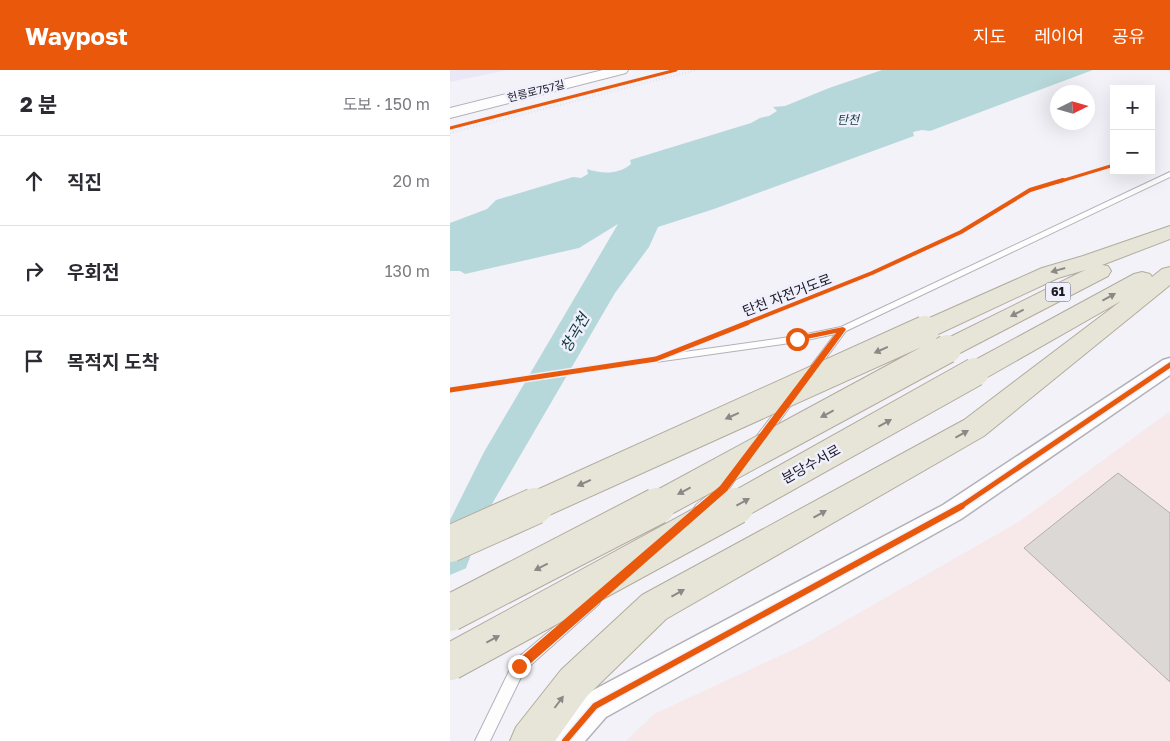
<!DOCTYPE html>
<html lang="ko">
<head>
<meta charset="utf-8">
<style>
  body { margin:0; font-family:"Golos Text","Noto Sans KR",sans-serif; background:#f2f2f3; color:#2b2b33 }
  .controls { position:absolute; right:15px; top:15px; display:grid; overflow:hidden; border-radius:0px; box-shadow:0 5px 20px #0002 }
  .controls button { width:45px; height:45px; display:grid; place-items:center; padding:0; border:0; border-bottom:1px solid #e1e1e2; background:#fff; color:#2b2b33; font:25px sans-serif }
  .compass { position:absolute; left:600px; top:15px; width:45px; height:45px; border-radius:50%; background:#fff; box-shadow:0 5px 20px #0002; rotate:85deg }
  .stop { position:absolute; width:15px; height:15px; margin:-11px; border:4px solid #ea580c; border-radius:50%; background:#fff }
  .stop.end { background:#ea580c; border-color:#fff; box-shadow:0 1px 5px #0008 }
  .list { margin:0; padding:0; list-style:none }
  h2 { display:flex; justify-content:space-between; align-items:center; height:65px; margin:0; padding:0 20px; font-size:21px }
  h2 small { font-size:16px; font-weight:400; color:#7c7c81 }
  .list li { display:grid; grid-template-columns:32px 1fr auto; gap:15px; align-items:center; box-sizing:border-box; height:90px; padding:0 20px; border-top:1px solid #e1e1e2 }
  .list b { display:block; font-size:19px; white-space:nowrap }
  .list em { font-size:16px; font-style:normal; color:#7c7c81 }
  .icon { flex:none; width:28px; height:28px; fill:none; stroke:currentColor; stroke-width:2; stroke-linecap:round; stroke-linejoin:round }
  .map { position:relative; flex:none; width:720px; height:671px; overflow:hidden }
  header { display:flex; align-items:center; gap:30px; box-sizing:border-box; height:70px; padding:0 25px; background:#ea580c; color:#fff }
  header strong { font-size:24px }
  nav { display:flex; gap:28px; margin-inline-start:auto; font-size:18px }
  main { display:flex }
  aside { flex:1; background:#fff }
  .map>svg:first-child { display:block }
</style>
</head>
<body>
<header>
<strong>Waypost</strong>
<nav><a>지도</a><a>레이어</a><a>공유</a></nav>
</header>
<main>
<aside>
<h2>2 분<small>도보 · 150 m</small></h2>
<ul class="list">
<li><svg class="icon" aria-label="ahead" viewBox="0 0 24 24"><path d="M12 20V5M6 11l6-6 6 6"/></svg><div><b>직진</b></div><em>20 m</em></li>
<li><svg class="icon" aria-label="right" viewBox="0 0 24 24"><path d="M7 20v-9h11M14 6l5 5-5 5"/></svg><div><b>우회전</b></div><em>130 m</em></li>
<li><svg class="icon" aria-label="arrive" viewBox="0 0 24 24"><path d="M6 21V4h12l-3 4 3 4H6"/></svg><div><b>목적지 도착</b></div></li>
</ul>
</aside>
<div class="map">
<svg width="720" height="671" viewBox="0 0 720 671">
  <rect width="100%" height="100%" fill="#f3f2f9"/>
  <path fill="#eae8f7" d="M0,0H58L0,12Z"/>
  <path fill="#f7e8e9" d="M720,341V671H176L204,644L353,575L570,451Z"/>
  <path fill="#b7d8da" d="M432,0H643L480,61L472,60L463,62L464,66L264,139L208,157L199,177L165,223L35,446L0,542V450L34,382L168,154L129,178L15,204L10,201H0V153L37,139L46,130L123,107L131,108L138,104L137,99C152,104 168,105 181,94L180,90L301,53L310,48L319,46L327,41L323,37L335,36L379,18Z"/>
  <path fill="#f3f2f9" d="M19,497L2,542L0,544V505Z"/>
  <path fill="#dcd8d6" stroke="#b2aead" d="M668,403L720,443V612L574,478Z"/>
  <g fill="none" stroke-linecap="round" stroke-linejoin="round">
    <g stroke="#b2b1b9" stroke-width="2">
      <path id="service" d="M720,102V107L396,261L362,307H356L354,305L385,264L347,272L206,292L201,289L206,286L347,266L391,257Z
        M341,324L344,325L346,328L344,331L313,374H305L304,371L305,368L338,325Z
        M284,400L288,401L289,404L277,422L254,441L250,443L246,441L244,438L246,435L269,416L280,401Z
        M145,524L149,526L151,530L149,534L74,601L40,671H25L64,591L141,526Z"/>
    </g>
    <g stroke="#b2b1b9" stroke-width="3">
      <path id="minor" d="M720,288V305L511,449L156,647L135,671H99L104,660L134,625L493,435L713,290Z"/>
    </g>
    <g stroke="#b2b1b9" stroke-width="2">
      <path id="secondary" d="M153,0H178L176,3L0,48V38Z"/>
    </g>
    <g stroke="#b2ac9e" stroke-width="2">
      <path id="trunk" d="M720,156V169L652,195L658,196L661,201L658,206L506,285L497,288L488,285L484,279L488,273L635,200L608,208L484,266L475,268L466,266L463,260L466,254L592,198L633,186Z
        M720,197V215L534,366L216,549L137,626L105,671H60L66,657L111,600L192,525L514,350L671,231L534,309L525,311L516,309L512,302L516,295L684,204L692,202L700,204L702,207L712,199Z"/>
    </g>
    <path stroke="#d6d6d8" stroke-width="2" stroke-dasharray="0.5 2.5" stroke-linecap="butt" d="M0,63L246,0"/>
    <use href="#service" fill="#fdfdfe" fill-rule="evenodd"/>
    <use href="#minor" fill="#fdfdfe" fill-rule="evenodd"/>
    <use href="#secondary" fill="#fdfdfe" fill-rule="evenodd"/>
    <use href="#trunk" fill="#e7e4d8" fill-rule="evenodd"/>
    <g stroke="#b2ac9e" stroke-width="30" stroke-linecap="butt">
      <path id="trunk-bridge-far1" d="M83,437L475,260
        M205,437L497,279
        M284,437L525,302"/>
    </g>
    <g stroke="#b2ac9e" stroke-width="38" stroke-linecap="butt">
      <path id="trunk-bridge" d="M0,474L85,436
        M0,543L207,436
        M0,592L286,436"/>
    </g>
    <use href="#trunk-bridge-far1" stroke="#e7e4d8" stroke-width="28"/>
    <use href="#trunk-bridge" stroke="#e7e4d8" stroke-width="36"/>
    <g stroke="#f0effc" stroke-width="5">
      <path id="cycleway-far3" d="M0,58L226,0
        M608,112L664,95"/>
    </g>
    <g stroke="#f0effc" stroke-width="6">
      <path id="cycleway-far2" d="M294,254L422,203L511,162L580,120L613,110"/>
    </g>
    <g stroke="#f0effc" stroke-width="8">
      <path id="cycleway-far1" d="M0,320L206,289L297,253
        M510,437L720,295"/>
    </g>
    <g stroke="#f0effc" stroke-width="9">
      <path id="cycleway" d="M115,671L145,636L512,436"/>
    </g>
    <use href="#cycleway-far3" stroke="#e8590c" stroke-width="3"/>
    <use href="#cycleway-far2" stroke="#e8590c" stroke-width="4"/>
    <use href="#cycleway-far1" stroke="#e8590c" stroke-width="5"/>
    <use href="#cycleway" stroke="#e8590c" stroke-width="6"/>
  </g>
  <defs><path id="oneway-solid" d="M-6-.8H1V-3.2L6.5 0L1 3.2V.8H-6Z" transform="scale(1.25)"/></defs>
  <g fill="#8b8987">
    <use href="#oneway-solid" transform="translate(608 200) rotate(164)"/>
    <use href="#oneway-solid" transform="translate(659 227) rotate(-29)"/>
    <use href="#oneway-solid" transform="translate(567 243) rotate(153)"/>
    <use href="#oneway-solid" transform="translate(431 280) rotate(156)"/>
    <use href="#oneway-solid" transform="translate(377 344) rotate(152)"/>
    <use href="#oneway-solid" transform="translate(282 346) rotate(156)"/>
    <use href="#oneway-solid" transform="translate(435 353) rotate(-29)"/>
    <use href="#oneway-solid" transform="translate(512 364) rotate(-29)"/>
    <use href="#oneway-solid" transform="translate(134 413) rotate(156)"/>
    <use href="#oneway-solid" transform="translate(234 421) rotate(152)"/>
    <use href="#oneway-solid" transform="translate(293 432) rotate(-29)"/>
    <use href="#oneway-solid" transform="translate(370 444) rotate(-29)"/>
    <use href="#oneway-solid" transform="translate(91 497) rotate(153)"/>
    <use href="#oneway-solid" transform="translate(228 523) rotate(-29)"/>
    <use href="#oneway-solid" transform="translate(43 569) rotate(-28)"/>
    <use href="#oneway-solid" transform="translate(109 632) rotate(-53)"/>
  </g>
  <path fill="#ea580c" d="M393,257L396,259L395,261L277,421L73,600L69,602L65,600L64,596L65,592L270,416L386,263L347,271L344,269L345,267Z"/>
  <g text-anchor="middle" stroke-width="5" stroke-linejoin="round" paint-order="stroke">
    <g font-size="11" fill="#1b1924" stroke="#f0effc">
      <text transform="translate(86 21) rotate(-14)" y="4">헌릉로757길</text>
    </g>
    <g font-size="12" font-style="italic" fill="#0c3a3b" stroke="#f0effc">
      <text x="398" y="54">탄천</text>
    </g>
    <rect fill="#f0effc" stroke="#5b5965" stroke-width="1" x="595.5" y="212.5" width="25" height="19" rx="4"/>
    <g font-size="12" font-weight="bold" fill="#1b1924">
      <text x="608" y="226">61</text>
    </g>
    <g font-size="14" fill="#1b1924" stroke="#f0effc">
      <text transform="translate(337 225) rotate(-21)" y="5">탄천 자전거도로</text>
      <text transform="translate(361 394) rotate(-29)" y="5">분당수서로</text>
    </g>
    <g font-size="15" font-style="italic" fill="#0c3a3b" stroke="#f0effc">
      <text transform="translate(125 263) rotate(-60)" y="5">창곡천</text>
    </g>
  </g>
</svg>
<div class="controls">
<button>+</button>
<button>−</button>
</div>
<svg class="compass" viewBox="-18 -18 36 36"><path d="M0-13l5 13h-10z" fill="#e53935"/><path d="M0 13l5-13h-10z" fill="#7c7c81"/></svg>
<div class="stop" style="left:347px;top:269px"></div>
<div class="stop end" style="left:69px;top:596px"></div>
</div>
</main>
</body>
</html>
